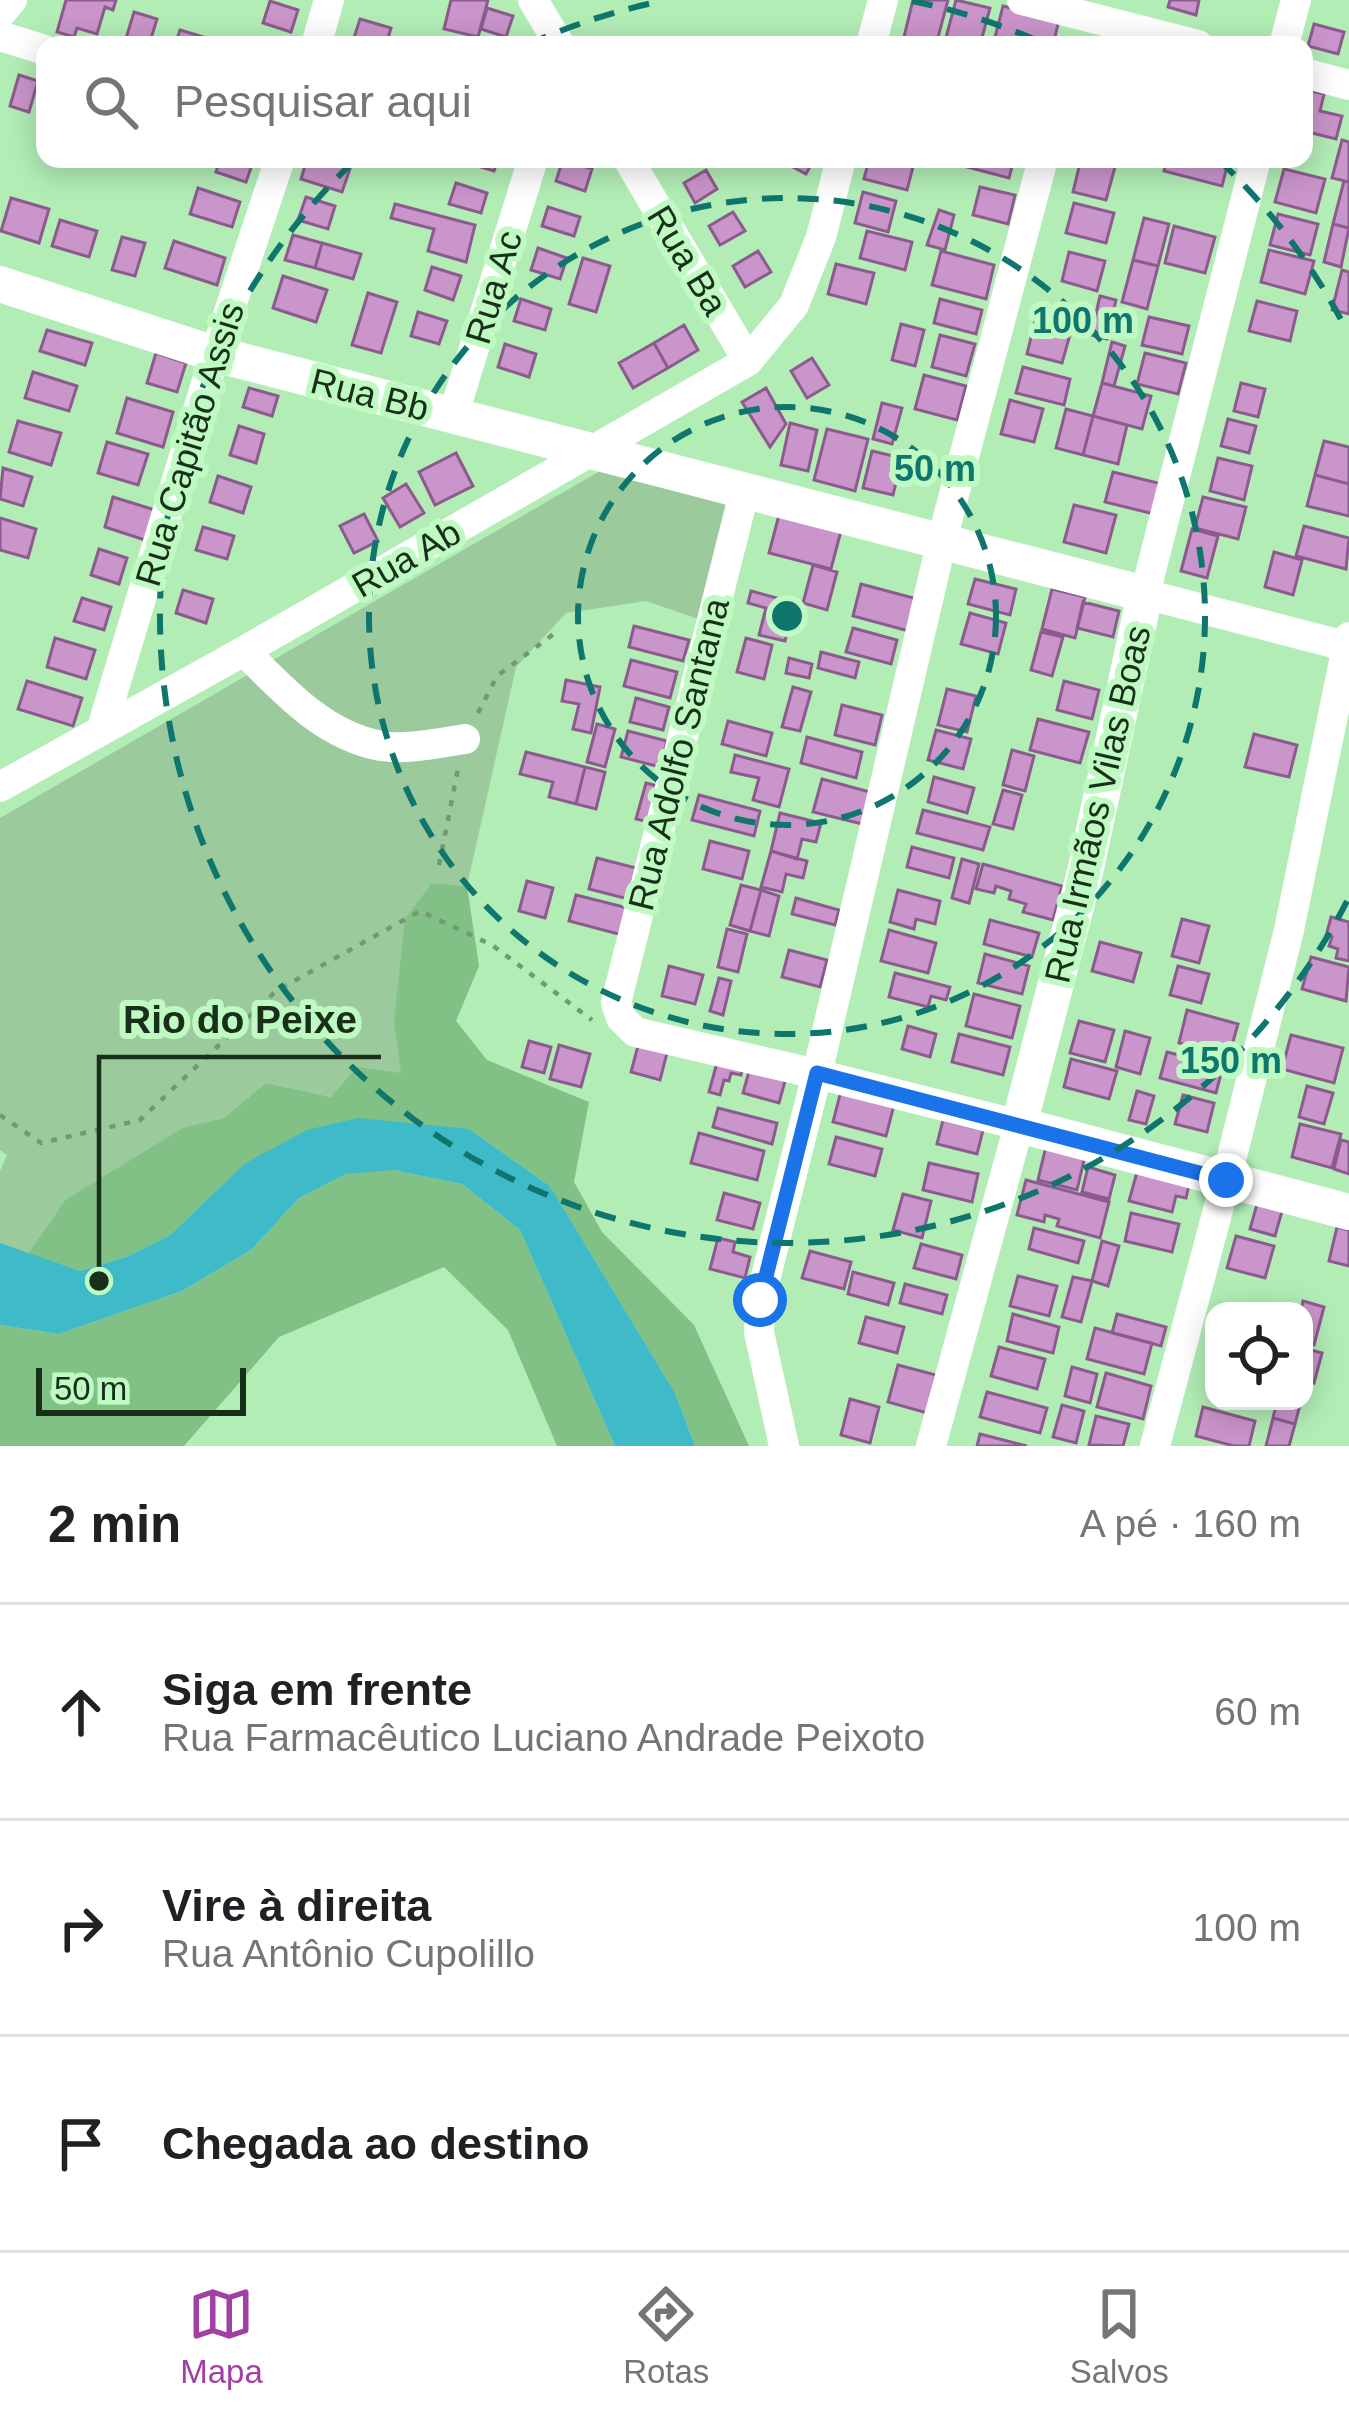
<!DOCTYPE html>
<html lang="pt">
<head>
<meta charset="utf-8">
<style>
  body { margin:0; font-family:Arial,sans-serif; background:#f2f2f2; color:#202124 }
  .controls { position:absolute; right:36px; bottom:36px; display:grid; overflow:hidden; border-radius:24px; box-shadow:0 6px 30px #0003 }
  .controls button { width:108px; height:108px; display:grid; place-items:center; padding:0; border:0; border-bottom:3px solid #e0e0e0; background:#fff; color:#202124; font:60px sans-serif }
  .scale { position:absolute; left:36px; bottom:30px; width:210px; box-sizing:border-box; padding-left:12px; border:6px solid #182f1a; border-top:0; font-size:33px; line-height:42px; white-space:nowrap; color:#182f1a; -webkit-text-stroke:9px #bffac3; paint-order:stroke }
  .stop { position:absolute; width:36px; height:36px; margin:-27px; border:9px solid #1a73e8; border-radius:50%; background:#fff }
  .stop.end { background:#1a73e8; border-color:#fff; box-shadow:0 3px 12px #0008 }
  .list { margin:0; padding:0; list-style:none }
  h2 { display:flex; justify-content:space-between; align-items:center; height:156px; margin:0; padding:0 48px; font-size:51px }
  h2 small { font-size:39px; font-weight:400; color:#757577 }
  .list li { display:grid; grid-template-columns:78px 1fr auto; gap:36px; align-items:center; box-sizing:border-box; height:216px; padding:0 48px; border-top:3px solid #e0e0e0 }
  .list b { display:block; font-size:45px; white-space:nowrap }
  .list p { margin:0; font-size:39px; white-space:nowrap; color:#757577 }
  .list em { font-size:39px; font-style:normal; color:#757577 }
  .icon { flex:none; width:66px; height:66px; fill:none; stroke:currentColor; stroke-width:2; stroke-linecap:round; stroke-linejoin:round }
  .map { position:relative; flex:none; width:1349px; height:1446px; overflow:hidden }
  .search { position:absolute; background:#fff; box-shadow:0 6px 30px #0003; left:36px; right:36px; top:36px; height:132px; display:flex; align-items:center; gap:30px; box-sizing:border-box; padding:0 42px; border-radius:24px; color:#757577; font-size:45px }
  .sheet { height:804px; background:#fff }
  nav { display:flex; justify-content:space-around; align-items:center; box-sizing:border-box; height:168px; border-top:3px solid #e0e0e0; background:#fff; font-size:33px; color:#757577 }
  nav a { display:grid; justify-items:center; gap:6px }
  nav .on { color:#a13fa5 }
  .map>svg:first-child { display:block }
</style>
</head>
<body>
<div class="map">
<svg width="1349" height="1446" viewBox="0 0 1349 1446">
  <rect width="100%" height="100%" fill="#b2edb6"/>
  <path fill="#9bca9d" d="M600,471L733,507L707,622L646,601L566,613L516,667L467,886L432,883L394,1023L402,1073L331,1097L266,1083L224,1118L183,1129L65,1200L28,1254L0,1243V1171L7,1155L0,1150V818Z"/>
  <path fill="#81c185" d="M432,883L467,886L479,966L456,1021L487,1060L589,1102L574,1182L602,1232L694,1325L749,1446H695L675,1393L550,1186L469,1129L244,1164L170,1235L126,1257L80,1271L28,1254L65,1200L183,1128L224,1118L266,1083L331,1097L357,1067L401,1073L394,1023L405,919Z
    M368,1170H393L462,1184L520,1230L615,1446H557L508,1330L444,1267L279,1337L184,1446H0V1325L59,1334L182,1291L251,1250L299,1198L346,1174Z"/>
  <path fill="#3fbac8" d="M358,1118L469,1129L550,1186L675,1393L695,1446H615L520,1230L462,1184L393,1170L346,1174L299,1198L251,1250L182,1291L59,1334L0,1325V1243L80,1271L126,1257L170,1235L244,1164L307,1130Z"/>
  <path fill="#ca95ca" stroke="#8c5b8d" stroke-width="3" d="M66,0H116L113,10L105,7L97,34L77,28L74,37L57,32Z
    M451,0H488L478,37L444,29Z
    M913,0H948L936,45L904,37Z
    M956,0L990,8L980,45H944Z
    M1170,0H1199L1196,15L1168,7Z
    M270,1L298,10L291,32L263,23Z
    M1003,6L1059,20L1053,45H993Z
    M487,8L513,16L506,37L481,29Z
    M134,12L157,19L149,45H124Z
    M360,19L391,28L386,45L352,44Z
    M1314,24L1344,32L1338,54L1308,46Z
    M180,30L210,39L209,45H175Z
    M19,75L38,81L29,112L10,106Z
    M1304,89L1324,94L1320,111L1342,116L1336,139L1304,131Z
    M1342,140L1349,142V182L1332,178Z
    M220,159H254L246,182L216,172Z
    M307,159H339L352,163L342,192L301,179Z
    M465,159H498L494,171L464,162Z
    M563,159L592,169L585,191L556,181Z
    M778,159H814L806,174Z
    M869,159H915L907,190L864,179Z
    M970,159H1014L1009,178L967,167Z
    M1081,159L1115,167L1106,200L1073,192Z
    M1167,159H1229L1222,186L1164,171Z
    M1284,169L1325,179L1316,213L1275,202Z
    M706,170L717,189L695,203L684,183Z
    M1344,181L1349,182V228L1333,224Z
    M456,183L487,193L481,213L449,204Z
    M980,187L1015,195L1008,224L973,215Z
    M198,188L240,202L232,227L190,214Z
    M863,192L896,201L888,232L855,223Z
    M306,197L335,206L328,229L298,220Z
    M11,198L49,209L39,243L1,231Z
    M1074,203L1114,213L1106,243L1066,233Z
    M395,204L475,225L466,262L428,251L434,229L391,218Z
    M548,207L580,217L574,236L542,226Z
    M939,210L954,215L945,250L927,245Z
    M733,212L745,231L720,245L709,226Z
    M1278,214L1318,224L1310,255L1270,245Z
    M1144,218L1169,224L1158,266L1133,260Z
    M60,220L97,231L89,257L52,246Z
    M1333,224L1349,228L1341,267L1324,262Z
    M1174,226L1215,237L1205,273L1165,263Z
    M867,231L912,242L905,270L860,258Z
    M293,235L322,243L315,268L285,260Z
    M122,237L145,243L135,276L112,270Z
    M174,241L225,258L217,285L165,268Z
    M322,243L361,254L353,279L315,268Z
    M538,248L567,258L560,279L531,270Z
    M1269,250L1314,261L1305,294L1261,282Z
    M758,251L771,272L745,287L733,266Z
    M941,251L994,265L986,299L932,285Z
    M1069,252L1105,261L1097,291L1062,281Z
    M583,258L610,266L596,312L569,304Z
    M1133,260L1158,266L1147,309L1122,302Z
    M836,264L874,273L866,304L828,294Z
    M432,267L461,276L453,300L425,290Z
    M1342,270L1349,272V314L1332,310Z
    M283,276L327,290L316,322L273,308Z
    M368,293L397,302L381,353L352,345Z
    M1100,296L1116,300L1107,339L1091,335Z
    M521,299L551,309L545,330L514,321Z
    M940,299L982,310L976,334L934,323Z
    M1257,301L1297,311L1290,341L1249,331Z
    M418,312L447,321L439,344L411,336Z
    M1149,317L1189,326L1182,354L1142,345Z
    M1035,321L1071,331L1062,363L1027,354Z
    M901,324L924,330L915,366L892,360Z
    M684,325L698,350L668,368L654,343Z
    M47,330L92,343L85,365L40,351Z
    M940,335L975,344L966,376L932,367Z
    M1112,342L1125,346L1114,386L1102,383Z
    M654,343L668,368L633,388L619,363Z
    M505,344L536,354L529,377L498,367Z
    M156,353L186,363L177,392L147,383Z
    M1145,353L1186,363L1178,394L1137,384Z
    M812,358L829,385L807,398L791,371Z
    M1023,367L1070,379L1064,405L1016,393Z
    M33,372L77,386L69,411L25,398Z
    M924,375L966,386L957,420L915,409Z
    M1102,383L1151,396L1142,429L1093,416Z
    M1241,383L1265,389L1258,417L1234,411Z
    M249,388L278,396L272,416L243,407Z
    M766,388L786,424L770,447L742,402Z
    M127,398L173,412L163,447L117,433Z
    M1010,400L1043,409L1034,442L1001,434Z
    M882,403L902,408L892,444L873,439Z
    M1066,409L1093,416L1083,455L1056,448Z
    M1093,416L1127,425L1118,464L1083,455Z
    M1228,419L1256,426L1249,453L1221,446Z
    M18,421L61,433L51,465L9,452Z
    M790,423L817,430L808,471L781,465Z
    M239,426L264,434L256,463L230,455Z
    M827,429L868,439L855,491L814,480Z
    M1324,441L1349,447V484L1315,475Z
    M107,442L148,454L138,485L98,473Z
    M872,451L902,458L893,495L863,488Z
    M456,453L473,486L435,505L419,472Z
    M1218,458L1252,466L1244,500L1210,491Z
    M3,468L32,477L23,506L0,499Z
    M1113,472L1162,484L1154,514L1105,502Z
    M1315,475L1349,484V516L1307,506Z
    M218,476L251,487L243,513L210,502Z
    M406,484L424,513L400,527L383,498Z
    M113,497L155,510L145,540L105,527Z
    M1203,497L1246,507L1238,539L1195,528Z
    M1074,505L1116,515L1106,553L1064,542Z
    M780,511L842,527L831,569L769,553Z
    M364,514L378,541L354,553L340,526Z
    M0,518L36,529L28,558L0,550Z
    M1304,526L1349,538L1346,569L1296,556Z
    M203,527L234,536L227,559L196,550Z
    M1192,529L1218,536L1207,578L1181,571Z
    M99,549L127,558L119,584L91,575Z
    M1274,552L1302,560L1293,595L1265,587Z
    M813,565L837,572L827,610L803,603Z
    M975,579L1016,589L1010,615L968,604Z
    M861,584L921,600L912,632L853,616Z
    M1052,589L1085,597L1075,638L1042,629Z
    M183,590L213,599L206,623L176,613Z
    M751,591L795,603L785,641L759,635L766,608L748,603Z
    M82,598L111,607L104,630L74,621Z
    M1083,602L1119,611L1113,637L1077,628Z
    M970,613L1006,623L998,654L961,644Z
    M634,626L689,640L683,661L629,647Z
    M853,628L897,640L891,664L846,652Z
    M1041,632L1063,637L1052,676L1031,670Z
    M55,638L95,650L86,679L47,667Z
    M746,638L772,645L764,679L737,672Z
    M821,652L859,662L855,678L818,668Z
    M789,658L812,664L809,678L786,673Z
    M631,660L677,672L670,698L624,686Z
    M566,680L600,687L591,733L573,729L579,704L562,701Z
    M27,681L82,698L73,726L18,709Z
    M1064,681L1099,690L1092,719L1057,710Z
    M793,687L811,692L800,731L782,727Z
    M947,689L976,696L967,732L938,725Z
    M636,698L669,707L663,730L630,722Z
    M842,705L882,715L875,745L835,735Z
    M1038,719L1089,732L1080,763L1030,750Z
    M728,721L772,733L766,756L722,744Z
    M597,724L615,729L605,767L587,762Z
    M936,730L971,739L963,769L928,760Z
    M628,731L667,741L660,767L621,757Z
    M1254,734L1297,745L1289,777L1245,767Z
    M807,737L862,752L856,778L801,763Z
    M1012,750L1034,756L1025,791L1003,785Z
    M526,752L585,767L576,804L549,797L553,782L520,774Z
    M735,755L789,769L779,807L753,800L759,778L731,772Z
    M585,767L605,772L596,809L576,804Z
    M934,777L974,788L967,813L928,802Z
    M822,779L870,792L862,824L813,812Z
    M646,783L662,787L653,823L636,819Z
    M1003,790L1022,795L1013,829L993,824Z
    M699,795L760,811L754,836L692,820Z
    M923,810L990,827L983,850L917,833Z
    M780,813L821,823L816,842L802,839L797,859L771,851Z
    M710,841L749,851L742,879L703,869Z
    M912,847L954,858L949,878L907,867Z
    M771,851L807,861L803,878L786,874L782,892L761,887Z
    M597,858L636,868L628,899L589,889Z
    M962,859L979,864L969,903L952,898Z
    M983,864L1062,886L1053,920L1023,912L1026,904L1009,899L1011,891L996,886L994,893L976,889Z
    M527,881L553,888L545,918L519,911Z
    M741,885L761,890L750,931L730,925Z
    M761,890L779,896L769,936L750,931Z
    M898,890L940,901L935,924L916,919L914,929L890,922Z
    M576,895L628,908L622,935L569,921Z
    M796,898L839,910L835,925L792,914Z
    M1331,917L1349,922V961L1336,958L1338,949L1329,946L1332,937L1326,936Z
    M1182,919L1209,926L1199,963L1172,956Z
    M990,920L1039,933L1032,957L984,944Z
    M727,929L747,934L738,972L718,967Z
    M889,930L936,943L928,973L881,961Z
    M1100,942L1141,953L1133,982L1092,971Z
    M789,950L827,960L820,987L782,977Z
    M985,954L1029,966L1022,994L978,983Z
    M1311,957L1349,967L1346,1001L1302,989Z
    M669,966L703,975L695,1004L662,996Z
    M1178,966L1209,974L1201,1003L1170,995Z
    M895,973L950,987L946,1000L931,996L928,1007L889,997Z
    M719,978L731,981L723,1015L710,1011Z
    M974,994L1020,1006L1012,1038L966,1026Z
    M1187,1010L1238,1024L1229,1056L1179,1043Z
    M1079,1021L1114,1030L1105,1062L1070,1053Z
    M908,1026L936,1034L930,1057L902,1049Z
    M1125,1031L1150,1038L1140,1074L1116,1067Z
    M959,1034L1010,1047L1003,1075L952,1062Z
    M1291,1035L1343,1048L1334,1083L1282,1069Z
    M529,1041L551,1047L544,1073L522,1067Z
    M639,1042L668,1049L660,1080L631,1072Z
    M559,1045L590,1054L581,1087L550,1079Z
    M1167,1052L1223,1066L1216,1093L1160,1078Z
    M719,1055L744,1063L741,1075L731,1073L729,1081L724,1080L720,1095L709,1092Z
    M1071,1059L1117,1071L1109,1099L1064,1087Z
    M751,1064L787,1074L779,1103L743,1093Z
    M1307,1086L1333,1093L1324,1124L1299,1117Z
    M841,1091L894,1105L886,1136L833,1122Z
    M1137,1091L1154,1096L1146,1124L1129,1120Z
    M1183,1095L1214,1103L1207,1132L1175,1124Z
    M718,1108L777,1123L772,1144L713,1127Z
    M943,1120L983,1130L977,1154L937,1144Z
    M1300,1124L1341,1134L1332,1168L1292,1157Z
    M699,1133L764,1151L757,1180L691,1163Z
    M836,1137L882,1149L875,1176L829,1164Z
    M1341,1140L1349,1142V1174L1334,1169Z
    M1046,1146L1085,1156L1077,1190L1038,1180Z
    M929,1163L978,1174L972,1202L923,1190Z
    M1088,1167L1115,1175L1109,1199L1082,1192Z
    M1137,1172L1189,1185L1186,1198L1176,1196L1172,1212L1129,1201Z
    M1026,1180L1109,1202L1100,1238L1057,1226L1059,1219L1045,1215L1044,1222L1017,1215Z
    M724,1193L760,1203L753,1229L717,1220Z
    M903,1194L931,1201L922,1238L893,1230Z
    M1257,1204L1282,1211L1275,1236L1250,1229Z
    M1131,1213L1179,1224L1172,1252L1125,1241Z
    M1337,1227L1349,1230V1266L1329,1261Z
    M1034,1228L1084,1241L1078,1263L1029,1249Z
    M1236,1236L1274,1246L1265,1278L1227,1268Z
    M718,1238L735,1242L733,1252L750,1257L745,1278L710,1269Z
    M1102,1241L1119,1246L1108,1286L1092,1281Z
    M921,1244L962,1255L956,1279L914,1268Z
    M810,1251L851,1262L844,1289L802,1278Z
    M853,1272L894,1283L888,1305L848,1294Z
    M1018,1276L1057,1286L1049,1316L1010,1306Z
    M1073,1277L1092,1281L1081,1322L1062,1317Z
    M905,1284L947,1295L942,1314L900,1303Z
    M1303,1301L1324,1307L1314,1345L1304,1343V1311H1301Z
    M1013,1314L1059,1327L1053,1353L1007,1341Z
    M1117,1314L1166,1327L1161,1346L1112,1333Z
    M866,1317L904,1327L897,1353L859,1343Z
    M1095,1328L1152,1343L1144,1374L1087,1359Z
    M999,1347L1045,1359L1037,1389L991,1376Z
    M1304,1348L1322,1353L1314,1383L1304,1380Z
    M898,1365L936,1375L927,1413L888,1402Z
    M1072,1367L1097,1374L1090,1403L1065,1396Z
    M1106,1373L1151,1386L1143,1419L1097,1407Z
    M987,1392L1047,1408L1040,1433L980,1417Z
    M850,1399L879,1407L870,1443L841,1435Z
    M1277,1401H1301L1295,1424L1273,1418Z
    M1062,1405L1084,1411L1076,1443L1053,1437Z
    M1203,1407L1255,1421L1249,1446H1234L1196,1436Z
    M1096,1416L1129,1424L1123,1446L1089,1445Z
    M1273,1418L1295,1424L1289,1446H1266Z
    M980,1434L1027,1446H977Z"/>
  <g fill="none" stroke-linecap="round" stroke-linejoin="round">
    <path stroke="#6f9a72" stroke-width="4.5" stroke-dasharray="6 9" stroke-linecap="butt" d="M478,713L497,676L555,633
      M439,865L458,769
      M0,1115L41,1143L140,1120L276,991L420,911L492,945L592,1020"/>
    <path stroke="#fff" stroke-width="30" d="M533,0L560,45
      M1022,0L1198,45
      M0,14L12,0
      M0,36L45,50
      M316,45L329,0
      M871,45L883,0
      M1284,45L1296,0
      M1304,73L1349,85
      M628,159L748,361
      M1256,159L1145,594L1349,647
      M453,416L533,159
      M745,489L616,1003L621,1018L635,1032L817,1074L1019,1125L931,1446
      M244,651C284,691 323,735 381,746C407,750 438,743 465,739
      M101,731L215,354L280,159
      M0,787L244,651L748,361L794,305L821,237L841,159
      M784,1446L759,1332L760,1300L817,1074L942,540L1043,159
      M1155,1446L1226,1180L1289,930L1349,637"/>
    <path stroke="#fff" stroke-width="36" d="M0,284L215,354L1145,594L1085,872L1019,1125L1349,1212"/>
  </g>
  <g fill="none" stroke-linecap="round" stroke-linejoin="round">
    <path stroke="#1a73e8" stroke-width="15" d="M760,1300L817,1073L1226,1180"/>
  </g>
  <g fill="none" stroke="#0f766e" stroke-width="6" stroke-dasharray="21 15">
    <circle cx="787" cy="616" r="209"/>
    <circle cx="787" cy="616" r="418"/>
    <path d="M1347 901A628 628 0 1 1 355 160M527 45A628 628 0 0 1 662 1M912 1A628 628 0 0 1 1047 45M1219 160A628 628 0 0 1 1347 331"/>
  </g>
  <g text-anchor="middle" stroke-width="12" stroke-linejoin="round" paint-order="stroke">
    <g font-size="36" fill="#182f1a" stroke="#bffac3">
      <text transform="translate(688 260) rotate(59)" y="13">Rua Ba</text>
      <text transform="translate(493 287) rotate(-73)" y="13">Rua Ac</text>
      <text transform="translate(370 394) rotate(14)" y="13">Rua Bb</text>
      <text transform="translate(189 444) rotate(-73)" y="13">Rua Capitão Assis</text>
      <text transform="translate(406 558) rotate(-30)" y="13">Rua Ab</text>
      <text transform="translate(678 754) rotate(-76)" y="13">Rua Adolfo Santana</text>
      <text transform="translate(1097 804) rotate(-77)" y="13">Rua Irmãos Vilas Boas</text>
    </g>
  </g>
  <circle cx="787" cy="616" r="18" fill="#0f766e" stroke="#bffac3" stroke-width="6"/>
  <g font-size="36" text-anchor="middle" font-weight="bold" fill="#0f766e" stroke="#bffac3" stroke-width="12" stroke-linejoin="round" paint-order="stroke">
    <text x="1083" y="333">100 m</text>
    <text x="935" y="481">50 m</text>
    <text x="1231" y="1073">150 m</text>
  </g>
  <path fill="none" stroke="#182f1a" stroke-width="4.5" d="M99 1281L99 1057H381"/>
  <circle fill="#182f1a" stroke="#bffac3" stroke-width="4.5" cx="99" cy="1281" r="12"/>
  <g font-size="39" text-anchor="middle" font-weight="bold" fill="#182f1a" stroke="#bffac3" stroke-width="12" stroke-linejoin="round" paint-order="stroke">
    <text x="240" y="1033">Rio do Peixe</text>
  </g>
</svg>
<div class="controls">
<button><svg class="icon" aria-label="locate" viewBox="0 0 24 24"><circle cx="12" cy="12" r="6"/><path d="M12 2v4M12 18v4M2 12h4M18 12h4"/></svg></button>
</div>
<div class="scale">50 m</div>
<div class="stop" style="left:760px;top:1300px"></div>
<div class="stop end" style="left:1226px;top:1180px"></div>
<div class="search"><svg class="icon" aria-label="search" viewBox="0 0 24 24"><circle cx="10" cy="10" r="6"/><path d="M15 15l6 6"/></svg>Pesquisar aqui</div>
</div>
<section class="sheet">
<h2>2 min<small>A pé · 160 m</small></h2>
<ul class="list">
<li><svg class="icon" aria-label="ahead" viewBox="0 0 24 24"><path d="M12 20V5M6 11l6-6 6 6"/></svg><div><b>Siga em frente</b><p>Rua Farmacêutico Luciano Andrade Peixoto</p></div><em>60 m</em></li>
<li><svg class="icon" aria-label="right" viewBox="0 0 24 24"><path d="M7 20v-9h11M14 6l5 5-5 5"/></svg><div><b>Vire à direita</b><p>Rua Antônio Cupolillo</p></div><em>100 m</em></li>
<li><svg class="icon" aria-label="arrive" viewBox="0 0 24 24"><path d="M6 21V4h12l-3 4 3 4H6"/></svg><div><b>Chegada ao destino</b></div></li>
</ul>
</section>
<nav>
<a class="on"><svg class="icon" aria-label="map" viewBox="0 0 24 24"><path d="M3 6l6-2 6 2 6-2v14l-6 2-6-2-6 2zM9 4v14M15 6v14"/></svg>Mapa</a>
<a><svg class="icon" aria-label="directions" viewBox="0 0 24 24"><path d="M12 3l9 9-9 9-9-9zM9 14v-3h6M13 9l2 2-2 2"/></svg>Rotas</a>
<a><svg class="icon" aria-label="saved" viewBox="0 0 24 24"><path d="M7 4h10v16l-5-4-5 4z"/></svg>Salvos</a>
</nav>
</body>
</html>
